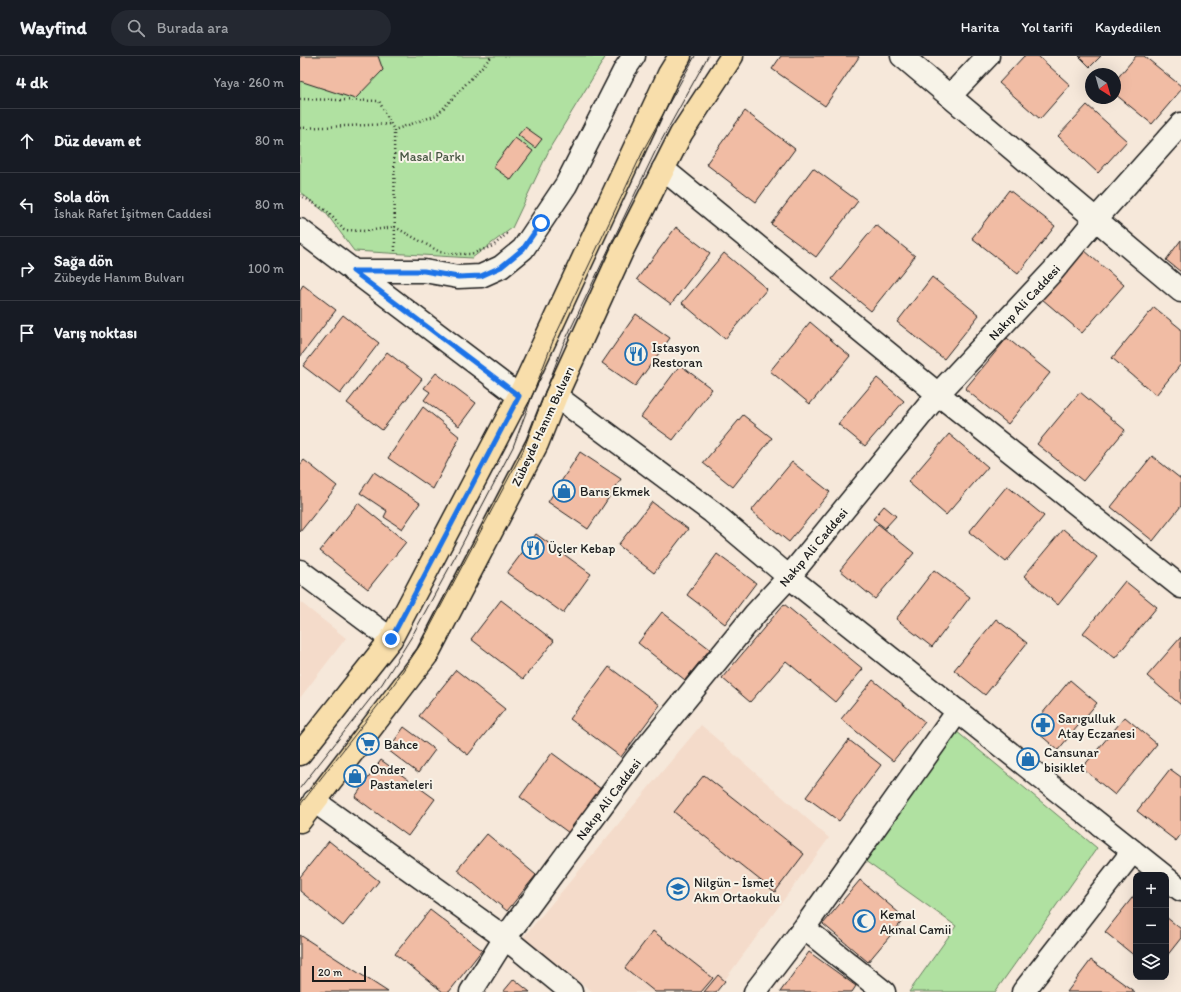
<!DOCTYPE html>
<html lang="tr">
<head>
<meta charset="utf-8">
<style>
  body { margin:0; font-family:Itim,sans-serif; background:#242831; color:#f1f3f6 }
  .controls { position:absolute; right:12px; bottom:12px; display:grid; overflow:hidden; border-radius:8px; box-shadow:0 4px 16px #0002 }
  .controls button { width:36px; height:36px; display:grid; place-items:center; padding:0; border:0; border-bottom:1px solid #363941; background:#171b24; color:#f1f3f6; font:20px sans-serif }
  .compass { position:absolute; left:785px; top:12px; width:36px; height:36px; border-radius:50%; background:#171b24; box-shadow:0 4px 16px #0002; rotate:143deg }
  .scale { position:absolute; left:12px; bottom:10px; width:54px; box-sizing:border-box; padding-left:4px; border:2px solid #1c1c1c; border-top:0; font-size:11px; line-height:14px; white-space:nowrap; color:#1c1c1c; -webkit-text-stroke:3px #f7f3e8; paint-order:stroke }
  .stop { position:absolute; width:12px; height:12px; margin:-9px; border:3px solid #1a73e8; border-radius:50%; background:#fff }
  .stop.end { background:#1a73e8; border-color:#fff; box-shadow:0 1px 4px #0008 }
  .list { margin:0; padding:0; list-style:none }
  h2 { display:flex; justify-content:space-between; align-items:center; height:52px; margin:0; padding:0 16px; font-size:17px }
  h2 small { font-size:13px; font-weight:400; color:#9ea1a6 }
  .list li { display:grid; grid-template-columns:26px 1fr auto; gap:12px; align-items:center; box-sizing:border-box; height:64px; padding:0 16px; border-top:1px solid #363941 }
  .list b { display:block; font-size:15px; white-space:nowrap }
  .list p { margin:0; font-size:13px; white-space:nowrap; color:#9ea1a6 }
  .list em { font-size:13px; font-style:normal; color:#9ea1a6 }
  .icon { flex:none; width:22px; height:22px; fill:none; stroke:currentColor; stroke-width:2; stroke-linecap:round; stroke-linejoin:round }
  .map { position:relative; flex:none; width:881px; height:936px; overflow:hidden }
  header { display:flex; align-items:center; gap:24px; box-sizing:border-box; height:56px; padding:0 20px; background:#171b24; border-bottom:1px solid #363941 }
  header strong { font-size:19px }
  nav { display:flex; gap:22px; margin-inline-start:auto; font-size:14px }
  .search { width:280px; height:36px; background:#242831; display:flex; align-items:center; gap:10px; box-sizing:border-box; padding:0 14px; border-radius:22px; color:#9ea1a6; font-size:15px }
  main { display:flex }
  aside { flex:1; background:#171b24 }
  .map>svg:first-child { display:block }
</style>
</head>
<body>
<header>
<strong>Wayfind</strong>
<div class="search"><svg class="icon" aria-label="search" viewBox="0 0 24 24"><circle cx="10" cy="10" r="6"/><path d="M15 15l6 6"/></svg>Burada ara</div>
<nav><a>Harita</a><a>Yol tarifi</a><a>Kaydedilen</a></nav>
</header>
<main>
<aside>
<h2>4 dk<small>Yaya · 260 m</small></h2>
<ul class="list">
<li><svg class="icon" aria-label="ahead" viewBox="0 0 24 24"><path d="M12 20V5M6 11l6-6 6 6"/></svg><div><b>Düz devam et</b></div><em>80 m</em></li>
<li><svg class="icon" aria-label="left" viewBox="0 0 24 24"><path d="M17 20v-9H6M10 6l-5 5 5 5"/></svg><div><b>Sola dön</b><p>İshak Rafet İşitmen Caddesi</p></div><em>80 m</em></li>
<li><svg class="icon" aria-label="right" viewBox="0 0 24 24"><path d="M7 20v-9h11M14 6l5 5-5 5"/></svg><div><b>Sağa dön</b><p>Zübeyde Hanım Bulvarı</p></div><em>100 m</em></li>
<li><svg class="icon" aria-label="arrive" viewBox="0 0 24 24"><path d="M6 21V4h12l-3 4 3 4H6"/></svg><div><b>Varış noktası</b></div></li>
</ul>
</aside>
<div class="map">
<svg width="881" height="936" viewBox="0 0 881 936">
  <rect width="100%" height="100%" fill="#f6e8da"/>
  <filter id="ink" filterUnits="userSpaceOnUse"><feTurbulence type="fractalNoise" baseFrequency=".025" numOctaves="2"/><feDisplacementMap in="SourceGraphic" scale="8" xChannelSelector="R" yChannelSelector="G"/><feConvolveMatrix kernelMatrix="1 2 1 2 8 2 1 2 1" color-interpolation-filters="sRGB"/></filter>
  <g filter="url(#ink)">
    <path fill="#f4dbca" d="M0,546L46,582L0,642Z
      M401,669L529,782L416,936H293L222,883Z"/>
    <path fill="#b0e1a1" stroke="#667e5e" d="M0,0H306L251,90L212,172L172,202L54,195L26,157L0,136Z
      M656,675L797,792L695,936H609L656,870L561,802Z"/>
    <path fill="#f1bca4" stroke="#1c1c1c" d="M0,0H78L83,14L55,43L0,25Z
      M481,0H558L559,1L525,50L472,13Z
      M724,0H738L770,29L740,63L699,27Z
      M779,0H801L790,11Z
      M836,0H844L881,30V34L852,68L815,38V25Z
      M787,49L827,85L798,117L758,80Z
      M445,55L495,93L456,146L406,108Z
      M225,71L242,83L235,92L218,79Z
      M215,82L233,95L211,124L193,111Z
      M513,112L558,145L516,201L471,168Z
      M709,134L755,170L718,218L672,182Z
      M576,169L615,200L571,255L532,223Z
      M376,171L410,197L371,248L337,223Z
      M881,184V216L866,204Z
      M784,194L824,229L782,277L742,243Z
      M424,197L467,233L425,283L382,247Z
      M632,221L679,259L644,303L597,266Z
      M3,229L36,254L0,301V234Z
      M854,251L881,273V308L856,339L812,302Z
      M336,258L370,282L335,330L302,307Z
      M43,259L79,287L40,338L3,310Z
      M510,266L550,300L510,348L470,315Z
      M707,282L750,317L708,368L665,333Z
      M87,296L122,323L82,374L47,347Z
      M380,309L412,333L373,384L341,361Z
      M136,317L176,347L159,370L124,344L130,336L124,332Z
      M577,322L604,345L565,390L538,368Z
      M780,336L825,374L783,425L737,388Z
      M123,351L160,381L133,433L88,402Z
      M443,359L472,382L433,431L403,407Z
      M649,378L688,411L646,459L608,426Z
      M280,396L321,423L288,473L248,446Z
      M852,400L881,423V450L853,485L811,451Z
      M4,404L37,430L0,476V409Z
      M492,406L530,436L489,486L451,455Z
      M74,416L120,447L102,473L84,461L87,455L60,437Z
      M707,430L744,460L706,506L669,476Z
      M352,446L388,473L354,517L318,489Z
      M58,447L106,486L68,533L20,495Z
      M584,450L596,460L585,472L573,463Z
      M578,468L614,497L575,543L540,514Z
      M763,473L797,501L758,549L724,520Z
      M236,478L291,518L263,557L207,517Z
      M417,498L456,527L425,568L387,539Z
      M634,514L670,541L632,591L596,563Z
      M825,525L857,551L815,602L783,577Z
      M201,544L254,585L223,623L171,583Z
      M484,548L563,613L535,646L486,605L450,646L422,622Z
      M362,556L410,593L385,624L338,587Z
      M696,563L727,587L685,639L654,614Z
      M881,581V649L847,620Z
      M309,611L360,649L321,701L270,663Z
      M156,614L205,653L168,699L119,660Z
      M573,624L625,666L593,705L541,663Z
      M770,624L797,647L758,694L731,671Z
      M825,661L857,688L815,739L782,712Z
      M104,671L135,694L118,717L88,694Z
      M549,684L581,709L539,765L506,741Z
      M252,697L301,733L269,777L220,741Z
      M81,704L135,743L108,780L55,741Z
      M870,713L881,721V778L876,785L837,755Z
      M404,719L504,798L475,836L374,756Z
      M187,778L236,819L207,855L157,814Z
      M29,785L79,825L43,870L0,835V821Z
      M560,824L605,862L568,906L523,868Z
      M836,837V901L805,876Z
      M130,854L182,894L149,936H143L95,898Z
      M866,861L881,873V882L866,901Z
      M353,875L413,922L401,936H355L325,912Z
      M0,879L88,936H0Z
      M509,896L556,930L552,936H480Z
      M791,904L835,936H767Z
      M418,919L425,925L416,936H404Z
      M214,923L230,936H203Z"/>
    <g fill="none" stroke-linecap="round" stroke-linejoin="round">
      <g stroke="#1c1c1c" stroke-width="25">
        <path id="minor" d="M602,0L881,235
          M650,40L688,0
          M363,113L638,338L881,531
          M0,174L219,340
          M53,215H124L158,221L181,220L201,211L223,193L266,129L325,13L334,0
          M256,340L412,456L489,521L863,819
          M0,515L91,583
          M14,745L205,882L271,936
          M866,822L881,834
          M504,872L584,936
          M171,936L205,882L336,704L455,558L489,521L638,338L753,215L796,163L881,68
          M455,936L504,872L658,655
          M723,936L833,795"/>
      </g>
      <g stroke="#1c1c1c" stroke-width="25">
        <path id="major" d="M0,698L91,583L219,340L369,18L380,0
          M0,765L127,599L237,388L256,340L323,193L381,78L432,0"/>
      </g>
      <path stroke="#1c1c1c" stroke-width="2.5" stroke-dasharray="1 3" stroke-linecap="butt" d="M0,43L79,45L94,74
        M0,72L91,68
        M0,139L27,155L44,174L66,175L95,171L140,196L156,198H171L193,190L209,176
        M95,195L94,74L137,59L192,0"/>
      <use href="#minor" stroke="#f7f3e8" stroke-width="22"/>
      <use href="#major" stroke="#f8deab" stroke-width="22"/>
      <path stroke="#1c1c1c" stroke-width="1" d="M0,732L82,628L112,580L160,492L213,391L253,285L345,91L395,0
        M0,749L90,634L122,586L223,395L263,289L355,96L408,0"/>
    </g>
  </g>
  <g fill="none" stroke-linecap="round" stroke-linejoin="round" filter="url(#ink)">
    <path stroke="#1a73e8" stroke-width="5" d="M91,583L219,340L53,215H124L158,221L181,220L201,211L223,193L241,167"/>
  </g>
  <defs>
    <g id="restaurant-ring" transform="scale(1.15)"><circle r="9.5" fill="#f7f3e8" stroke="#1f6fb2" stroke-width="1.5"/><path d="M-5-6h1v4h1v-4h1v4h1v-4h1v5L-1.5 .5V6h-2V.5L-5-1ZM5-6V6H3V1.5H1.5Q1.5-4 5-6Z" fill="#1f6fb2"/></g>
    <g id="shop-ring" transform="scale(1.15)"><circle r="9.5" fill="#f7f3e8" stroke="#1f6fb2" stroke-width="1.5"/><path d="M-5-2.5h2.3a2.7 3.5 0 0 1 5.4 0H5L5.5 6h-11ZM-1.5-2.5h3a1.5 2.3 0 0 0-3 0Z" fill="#1f6fb2"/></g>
    <g id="pharmacy-ring" transform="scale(1.15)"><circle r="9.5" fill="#f7f3e8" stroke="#1f6fb2" stroke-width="1.5"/><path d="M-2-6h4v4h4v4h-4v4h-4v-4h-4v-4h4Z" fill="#1f6fb2"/></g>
    <g id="supermarket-ring" transform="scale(1.15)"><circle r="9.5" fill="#f7f3e8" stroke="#1f6fb2" stroke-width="1.5"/><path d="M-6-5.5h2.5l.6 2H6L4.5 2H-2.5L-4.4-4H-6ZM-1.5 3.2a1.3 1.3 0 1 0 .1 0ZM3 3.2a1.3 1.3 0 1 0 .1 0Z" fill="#1f6fb2"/></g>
    <g id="school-ring" transform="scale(1.15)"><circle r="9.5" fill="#f7f3e8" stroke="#1f6fb2" stroke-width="1.5"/><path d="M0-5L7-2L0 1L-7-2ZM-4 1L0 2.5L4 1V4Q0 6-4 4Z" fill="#1f6fb2"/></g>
    <g id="mosque-ring" transform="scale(1.15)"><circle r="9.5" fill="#f7f3e8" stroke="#1f6fb2" stroke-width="1.5"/><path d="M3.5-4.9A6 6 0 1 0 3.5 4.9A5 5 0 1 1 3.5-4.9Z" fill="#1f6fb2"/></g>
  </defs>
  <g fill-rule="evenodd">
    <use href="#restaurant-ring" x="336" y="298"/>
    <use href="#shop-ring" x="264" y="435"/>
    <use href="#restaurant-ring" x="233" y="492"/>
    <use href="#pharmacy-ring" x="743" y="669"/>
    <use href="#supermarket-ring" x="68" y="688"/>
    <use href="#shop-ring" x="728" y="703"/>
    <use href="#shop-ring" x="55" y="720"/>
    <use href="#school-ring" x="378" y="833"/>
    <use href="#mosque-ring" x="564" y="865"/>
  </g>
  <g text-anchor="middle" stroke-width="4" stroke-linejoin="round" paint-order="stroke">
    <g font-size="13" fill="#485744" stroke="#f7f3e8">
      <text x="132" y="105">Masal Parkı</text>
    </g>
    <g font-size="13" fill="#1c1c1c" stroke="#f7f3e8">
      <text transform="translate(724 246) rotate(-47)" y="5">Nakıp Ali Caddesi</text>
      <text transform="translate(242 370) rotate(-65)" y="5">Zübeyde Hanım Bulvarı</text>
      <text transform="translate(513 491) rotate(-50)" y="5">Nakıp Ali Caddesi</text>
      <text transform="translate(308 743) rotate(-53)" y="5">Nakıp Ali Caddesi</text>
    </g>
    <g font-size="13" fill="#1c1c1c" stroke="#f7f3e8" text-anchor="start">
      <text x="352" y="296">Istasyon<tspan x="352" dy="15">Restoran</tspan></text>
      <text x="280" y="440">Barıs Ekmek</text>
      <text x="248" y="497">Üçler Kebap</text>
      <text x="758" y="667">Sarıgulluk<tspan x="758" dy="15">Atay Eczanesi</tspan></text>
      <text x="84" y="693">Bahce</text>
      <text x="744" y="701">Cansunar<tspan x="744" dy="15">bisiklet</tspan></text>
      <text x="70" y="718">Onder<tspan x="70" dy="15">Pastaneleri</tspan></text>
      <text x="394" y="831">Nilgün - İsmet<tspan x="394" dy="15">Akın Ortaokulu</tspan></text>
      <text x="580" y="863">Kemal<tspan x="580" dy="15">Akınal Camii</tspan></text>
    </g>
  </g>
</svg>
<div class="controls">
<button>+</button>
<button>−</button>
<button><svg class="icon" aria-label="layers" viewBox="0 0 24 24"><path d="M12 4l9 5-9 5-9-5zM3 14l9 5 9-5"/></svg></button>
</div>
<svg class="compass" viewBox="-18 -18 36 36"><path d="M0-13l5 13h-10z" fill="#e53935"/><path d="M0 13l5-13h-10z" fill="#9ea1a6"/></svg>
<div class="scale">20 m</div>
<div class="stop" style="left:241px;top:167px"></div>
<div class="stop end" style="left:91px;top:583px"></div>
</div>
</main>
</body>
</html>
